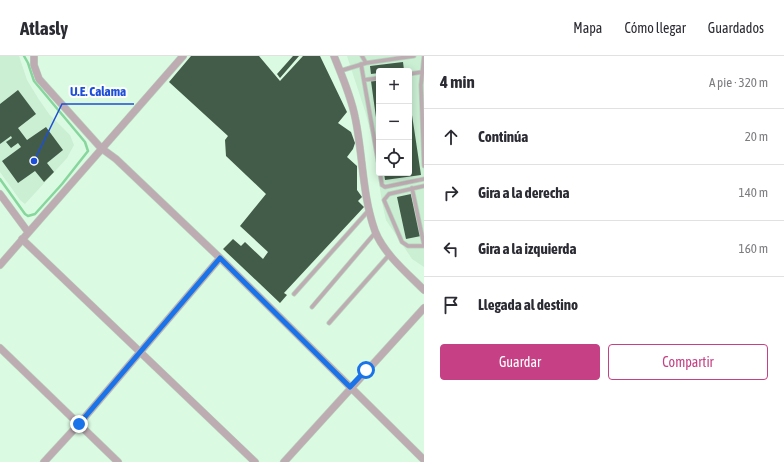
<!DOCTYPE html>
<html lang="es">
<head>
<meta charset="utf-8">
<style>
  body { margin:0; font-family:"Asap Condensed",sans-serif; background:#f2f2f3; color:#2b2b33 }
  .controls { position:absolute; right:12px; top:12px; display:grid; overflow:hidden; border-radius:4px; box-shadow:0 2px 10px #0003 }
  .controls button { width:36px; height:36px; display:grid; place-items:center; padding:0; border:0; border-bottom:1px solid #e1e1e2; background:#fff; color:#2b2b33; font:20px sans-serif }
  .stop { position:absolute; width:12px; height:12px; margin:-9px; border:3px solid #1a73e8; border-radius:50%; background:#fff }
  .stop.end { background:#1a73e8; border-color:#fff; box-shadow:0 1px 4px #0008 }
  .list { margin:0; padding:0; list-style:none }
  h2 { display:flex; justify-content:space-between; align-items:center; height:52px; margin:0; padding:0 16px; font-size:17px }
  h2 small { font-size:13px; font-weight:400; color:#7c7c81 }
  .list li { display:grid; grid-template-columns:26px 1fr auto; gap:12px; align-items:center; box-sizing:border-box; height:56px; padding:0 16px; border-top:1px solid #e1e1e2 }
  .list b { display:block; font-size:15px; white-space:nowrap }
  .list em { font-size:13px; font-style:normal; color:#7c7c81 }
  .actions { display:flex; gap:8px; padding:12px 16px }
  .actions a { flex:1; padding:9px 0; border:1px solid #c54084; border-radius:4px; text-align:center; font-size:14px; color:#c54084 }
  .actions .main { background:#c54084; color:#fff }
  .icon { flex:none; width:22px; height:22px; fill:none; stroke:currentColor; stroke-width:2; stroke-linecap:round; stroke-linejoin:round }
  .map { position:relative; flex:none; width:424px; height:406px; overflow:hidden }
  header { display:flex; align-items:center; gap:24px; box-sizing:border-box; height:56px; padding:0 20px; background:#fff; border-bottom:1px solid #e1e1e2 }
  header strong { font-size:19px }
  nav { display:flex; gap:22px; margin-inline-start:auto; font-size:14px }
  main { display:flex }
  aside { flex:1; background:#fff }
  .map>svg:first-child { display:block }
</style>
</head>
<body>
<header>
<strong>Atlasly</strong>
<nav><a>Mapa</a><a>Cómo llegar</a><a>Guardados</a></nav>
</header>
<main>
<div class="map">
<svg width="424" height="406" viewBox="0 0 424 406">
  <rect width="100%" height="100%" fill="#dbfae2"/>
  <path fill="#caefd3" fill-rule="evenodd" d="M0,0H19L27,24L38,42L49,58L70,79L74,89L67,102L25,148L20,144L0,116Z
    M347,0H424V211L412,203L386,164L382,146L372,81L365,55ZM379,15H409V117H379Z"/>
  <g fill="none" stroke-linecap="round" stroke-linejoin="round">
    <path stroke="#87d69d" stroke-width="2.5" d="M0,123L25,158L28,160L35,158L62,128L88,95L85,86L34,25L28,7L24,0"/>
  </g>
  <path fill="#425c49" d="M191,0H259L280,25L303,0H320L347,56L338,67L351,76L355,87L353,93L347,101L357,110V134L362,141L358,145L364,151L284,237L287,239L280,247L223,193L233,183L241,190L245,186L263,203L268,196L240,170L266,138L226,100L225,84L228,80L169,26Z
    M293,0H299L280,22L277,18Z
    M403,6L404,14L379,15V17L371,18L370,10Z
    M379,24V76H378L371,25Z
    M18,34L36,58L18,72L27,84L46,71L63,94L47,107L54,116L44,126L35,115L18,127L2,105L21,91L18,87L11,92L6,86L12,82L11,80L0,88V48Z
    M409,39L421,119L385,124L384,117H409Z
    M411,138L421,180L406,183L397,141Z"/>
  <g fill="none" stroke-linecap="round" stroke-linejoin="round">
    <g stroke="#b9d4bf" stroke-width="5">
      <path id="lane" d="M362,0L366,7
        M424,0L421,29L424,110
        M361,8L379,110
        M340,15L366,7L414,0
        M409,18L422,16
        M364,24L379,22
        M380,117L382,129L385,131L424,123
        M424,130L389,138L384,144L402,186L408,190H424
        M412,132L424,189
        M294,238L369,154
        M312,251L375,177
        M329,267L389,199"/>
    </g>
    <g stroke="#b9d4bf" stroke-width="8">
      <path id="street" d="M34,0V9L39,23L101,92L116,103L220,202L424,404
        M334,0C342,20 351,40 355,61C363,98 362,139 375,175C384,198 407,217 424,234
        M0,138L28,176
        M22,183L255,406
        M0,209L183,0
        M0,292L118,406
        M44,406L79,368L220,202
        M284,406L424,252"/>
    </g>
    <use href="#lane" stroke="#bdadb3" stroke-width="3.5"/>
    <use href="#street" stroke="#bdadb3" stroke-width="7"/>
  </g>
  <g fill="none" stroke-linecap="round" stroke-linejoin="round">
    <path stroke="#1a73e8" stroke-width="5" d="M79,368L220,202L350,331L366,314"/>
  </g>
  <path fill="none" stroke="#1d4ed8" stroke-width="1.5" d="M34 105L62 48H134"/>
  <circle fill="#1d4ed8" stroke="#fdfdfd" stroke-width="1.5" cx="34" cy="105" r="4"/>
  <g font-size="13" text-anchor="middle" font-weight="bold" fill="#1d4ed8" stroke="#fdfdfd" stroke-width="4" stroke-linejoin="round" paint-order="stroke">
    <text x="98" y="40">U.E. Calama</text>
  </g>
</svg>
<div class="controls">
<button>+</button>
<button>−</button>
<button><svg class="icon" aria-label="locate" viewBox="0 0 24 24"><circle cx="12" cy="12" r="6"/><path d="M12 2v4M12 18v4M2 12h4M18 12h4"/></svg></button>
</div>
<div class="stop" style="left:366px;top:314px"></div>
<div class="stop end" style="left:79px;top:368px"></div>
</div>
<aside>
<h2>4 min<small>A pie · 320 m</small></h2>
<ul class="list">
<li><svg class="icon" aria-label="ahead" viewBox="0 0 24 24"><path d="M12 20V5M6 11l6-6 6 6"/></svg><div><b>Continúa</b></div><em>20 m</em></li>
<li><svg class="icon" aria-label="right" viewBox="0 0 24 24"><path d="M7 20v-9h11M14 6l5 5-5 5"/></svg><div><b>Gira a la derecha</b></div><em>140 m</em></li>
<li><svg class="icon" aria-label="left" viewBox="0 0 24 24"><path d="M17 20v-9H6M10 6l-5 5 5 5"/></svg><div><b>Gira a la izquierda</b></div><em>160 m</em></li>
<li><svg class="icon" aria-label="arrive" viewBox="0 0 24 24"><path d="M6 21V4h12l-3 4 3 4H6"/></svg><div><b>Llegada al destino</b></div></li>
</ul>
<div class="actions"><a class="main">Guardar</a><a>Compartir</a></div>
</aside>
</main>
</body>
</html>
